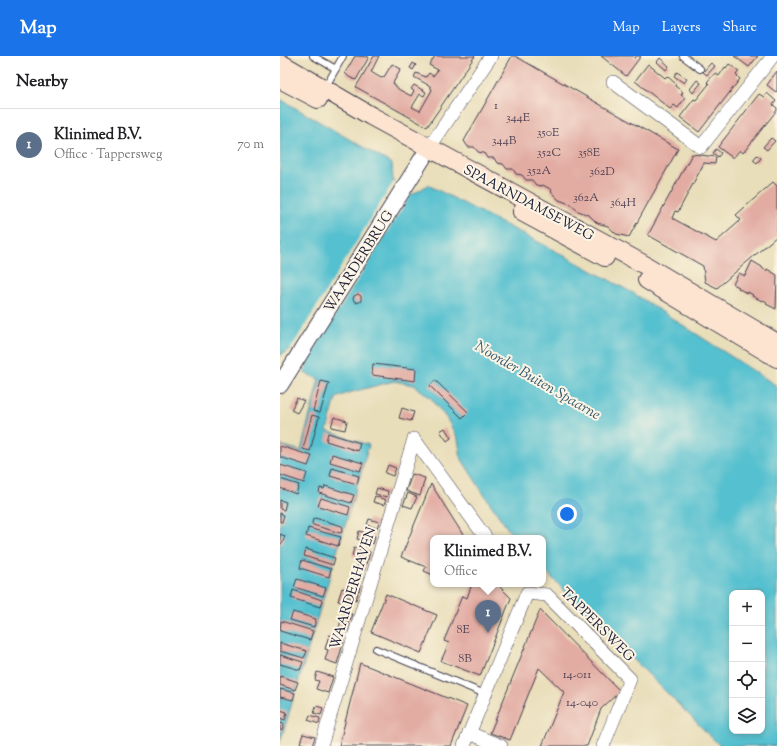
<!DOCTYPE html>
<html lang="en">
<head>
<meta charset="utf-8">
<style>
  body { margin:0; font-family:"Sorts Mill Goudy",serif; background:#f6f6f6; color:#202124 }
  .controls { position:absolute; right:12px; bottom:12px; display:grid; overflow:hidden; border-radius:8px; box-shadow:0 2px 6px #0003 }
  .controls button { width:36px; height:36px; display:grid; place-items:center; padding:0; border:0; border-bottom:1px solid #e0e0e0; background:#fff; color:#202124; font:20px sans-serif }
  .you { position:absolute; left:287px; top:458px; width:14px; height:14px; margin:-10px; border:3px solid #fff; border-radius:50%; background:#1a73e8; box-shadow:0 0 0 6px #1a73e833 }
  .badge { display:grid; place-items:center; width:26px; height:26px; border-radius:50%; background:#1a73e8; color:#fff; font-size:13px; font-weight:700 }
  .pin { position:absolute; translate:-50% -33px; filter:drop-shadow(0 1px 2px #0008) }
  .pin::after { content:''; position:absolute; top:21px; width:14px; height:12px; background:inherit; clip-path:polygon(0 0,100% 0,50% 100%) }
  .popup { position:absolute; left:150px; top:479px; width:116px; height:52px; box-sizing:border-box; display:grid; place-content:center; border-radius:8px; background:#fff; filter:drop-shadow(0 1px 3px #0005); font-size:13px; white-space:nowrap; color:#757577 }
  .popup b { font-size:15px; color:#202124 }
  .popup::after { content:''; position:absolute; left:50%; top:100%; margin-left:-8px; border:8px solid transparent; border-top-color:#fff }
  .list { margin:0; padding:0; list-style:none }
  h2 { display:flex; justify-content:space-between; align-items:center; height:52px; margin:0; padding:0 16px; font-size:17px }
  h2 small { font-size:13px; font-weight:400; color:#757577 }
  .list li { display:grid; grid-template-columns:26px 1fr auto; gap:12px; align-items:center; box-sizing:border-box; height:72px; padding:0 16px; border-top:1px solid #e0e0e0 }
  .list b { display:block; font-size:15px; white-space:nowrap }
  .list p { margin:0; font-size:13px; white-space:nowrap; color:#757577 }
  .list em { font-size:13px; font-style:normal; color:#757577 }
  .icon { flex:none; width:22px; height:22px; fill:none; stroke:currentColor; stroke-width:2; stroke-linecap:round; stroke-linejoin:round }
  .map { position:relative; flex:none; width:497px; height:690px; overflow:hidden }
  header { display:flex; align-items:center; gap:24px; box-sizing:border-box; height:56px; padding:0 20px; background:#1a73e8; color:#fff }
  header strong { font-size:19px }
  nav { display:flex; gap:22px; margin-inline-start:auto; font-size:14px }
  main { display:flex }
  aside { flex:1; background:#fff }
  .map>svg:first-child { display:block }
</style>
</head>
<body>
<header>
<strong>Map</strong>
<nav><a>Map</a><a>Layers</a><a>Share</a></nav>
</header>
<main>
<aside>
<h2>Nearby<small></small></h2>
<ul class="list">
<li><span class="badge" style="background:#5c6f8a">1</span><div><b>Klinimed B.V.</b><p>Office · Tappersweg</p></div><em>70 m</em></li>
</ul>
</aside>
<div class="map">
<svg width="497" height="690" viewBox="0 0 497 690">
  <rect width="100%" height="100%" fill="#fcf5e5"/>
  <filter id="ink" filterUnits="userSpaceOnUse"><feTurbulence type="fractalNoise" baseFrequency=".025" numOctaves="2"/><feDisplacementMap in="SourceGraphic" scale="8" xChannelSelector="R" yChannelSelector="G"/><feConvolveMatrix kernelMatrix="1 2 1 2 8 2 1 2 1" color-interpolation-filters="sRGB"/></filter>
  <filter id="wash" filterUnits="userSpaceOnUse"><feTurbulence type="fractalNoise" baseFrequency=".012" numOctaves="4" result="noise"/><feDisplacementMap in="SourceGraphic" scale="16" xChannelSelector="R" yChannelSelector="G"/><feGaussianBlur stdDeviation="0.9" result="paint"/><feColorMatrix in="noise" values="0 0 0 0 0 0 0 0 0 0 0 0 0 0 0 0 0 1.4 0 .05"/><feComposite in="paint" operator="in"/></filter>
  <g filter="url(#wash)">
    <rect width="100%" height="100%" fill="#e9deba"/>
    <path fill="#54c0cf" stroke="#3b7185" fill-rule="evenodd" d="M0,43L112,108L113,125L133,138L148,129L270,192L353,237L497,330V690H440L263,513V482H234L205,440L181,402L178,383L167,363L151,342L134,329L114,325L68,337L56,342L47,375L89,389L0,687V389L21,395L39,323L24,317L28,305L9,293L0,300ZM452,537H482V675H452Z"/>
    <path fill="#e9deba" d="M114,125L132,136L27,305L10,294Z"/>
    <g id="blocks">
      <path fill="#e2aca3" d="M75,0L89,1L76,24L69,21L65,17Z
        M94,0H99L91,16L101,22L104,21L112,8L121,13L113,27L118,33L131,40L134,35L131,33L134,29L146,36L144,40L140,38L132,51L140,55L152,34L150,30L134,21L136,17L146,21L149,17L153,20L158,14L149,9L155,0H195L147,71L76,31Z
        M232,0H235L398,93L349,181L336,178L328,170L317,167L309,159L298,155L290,148L279,144L271,136L272,134L263,129L262,130L256,129L252,124H246L242,119L236,118L233,113H227L223,108L217,107L214,102H207L204,97L198,96L194,91H188L184,85Z
        M321,0H352L355,2L356,0H361L346,20Z
        M454,0H478L469,11Z
        M380,2L389,10L386,14L377,6Z
        M133,7L136,9L133,14L130,12Z
        M431,7L435,10L427,19L423,16Z
        M368,8L385,22L387,20L396,28L395,30L403,36L401,39L405,42L398,52L394,49L390,53L355,25Z
        M449,8L459,15L456,19L460,23L419,76L400,61L414,43L416,44L429,28L427,26L435,17L439,20L445,11L446,12Z
        M497,15V35L496,36L487,29Z
        M397,16L407,23L404,27L394,20Z
        M417,24L421,27L413,37L410,33Z
        M487,37L496,45L493,49L497,52V54L463,97L460,94L453,102L438,91L479,38L484,41Z
        M491,82L495,85L487,94L483,91Z
        M436,93L441,97L438,101L433,97Z
        M412,98L436,101L435,108L424,107L398,156L395,155L392,162L436,186L461,164L456,159L493,126L497,130V180L437,232L425,226L423,210L368,179Z
        M477,99L481,102L477,107L473,104Z
        M472,205L482,211V212L486,215L487,213L497,219L496,253L486,248L487,246L483,244L482,245L472,240L473,239L468,236V238L458,232L459,231L453,228L459,217L465,220Z
        M78,238L81,240V245L77,247L73,244L74,240Z
        M93,308L136,313L135,325L92,319Z
        M155,324L188,356L182,362L150,330Z
        M41,325L49,327L40,357L33,355Z
        M17,342L24,345L17,357L11,354Z
        M122,352L134,356L131,365L119,362Z
        M32,359L39,361L30,395L23,393Z
        M54,361L67,365L65,374L51,371Z
        M165,372L171,382L167,385L160,375Z
        M48,377L80,387L78,395L46,385Z
        M0,390L32,400L28,410L0,401Z
        M52,398L83,407L80,415L50,406Z
        M0,409L27,417L24,427L0,419Z
        M108,409L116,412L113,420L105,417Z
        M52,412L79,420L77,428L50,420Z
        M132,418L145,422L140,440L126,435Z
        M0,423L19,429L16,438L0,432Z
        M151,428L185,482H153V519L144,515L146,511L121,501Z
        M45,430L74,439L71,447L39,437L40,432L44,433Z
        M97,432L108,435L107,441L95,438Z
        M128,437L137,441L132,452L123,449Z
        M95,440L106,444L104,449L93,446Z
        M41,442L70,451L68,459L38,450Z
        M0,444L6,446L4,454L0,453Z
        M0,457L4,459L2,466H0Z
        M35,462L62,470L63,472L62,476L60,477L33,469L32,467L33,463Z
        M89,463L99,466L97,472L87,469Z
        M28,472L61,481L58,490L26,480Z
        M79,475L95,480L93,488L77,483Z
        M0,478L5,480L2,488L0,487Z
        M74,492L90,496L88,504L72,500Z
        M26,493L55,502L53,509L24,500Z
        M80,503L87,505L84,515L77,512Z
        M22,504L51,513L49,521L20,512Z
        M17,523L46,532L43,540L14,531Z
        M68,526L80,529L79,535L66,532Z
        M192,528H217L231,542L200,620L161,605L169,587L164,585L182,540L187,542Z
        M62,532L78,537L76,544L64,540L62,546L58,545Z
        M13,534L42,544L40,551L11,542Z
        M106,538L157,559L141,597L91,576Z
        M260,554L340,635L321,653L307,690H262L284,636L259,612L230,684L210,677Z
        M13,556L36,563L34,571L10,564Z
        M65,557L72,558L70,564L63,562Z
        M61,564L69,567L67,575L59,572Z
        M1,565L33,575L30,584L0,575Z
        M49,579L64,584L57,608L45,604L48,594L45,593Z
        M0,587L27,595L24,602L0,595Z
        M0,599L23,606L20,614L0,608Z
        M80,607L187,650L171,690H59Z
        M37,616L53,621L48,637L36,633L39,625L35,624Z
        M0,620L18,626L15,634L0,629Z
        M0,633L15,637L13,644L0,641Z
        M36,650L43,652L41,659L34,657Z
        M0,654L7,656L5,664L0,662Z
        M30,659L40,662L39,668L28,664Z
        M0,667L4,668L2,675L0,674Z
        M23,678L35,681L32,690L20,687Z"/>
    </g>
  </g>
  <g filter="url(#ink)">
    <use href="#blocks" fill-opacity="0" stroke="#403e4e" stroke-width="1"/>
    <g fill="none" stroke-linecap="round" stroke-linejoin="round">
      <g stroke="#403e4e" stroke-width="8">
        <path id="service" d="M33,0L56,13
          M403,0L420,13
          M45,32L63,0
          M96,593L205,638"/>
      </g>
      <g stroke="#403e4e" stroke-width="14">
        <path id="minor" d="M333,26L421,91L493,0
          M149,92L211,0
          M134,383L206,482
          M189,677L221,690
          M41,690L134,383
          M184,690L247,537L267,539L350,623L323,690"/>
      </g>
      <g stroke="#403e4e" stroke-width="18">
        <path id="tertiary" d="M0,329L149,92"/>
      </g>
      <g stroke="#403e4e" stroke-width="20">
        <path id="secondary" d="M0,7L91,60L363,208L497,287
          M0,23L38,43
          M242,156L325,201
          M367,224L497,302"/>
      </g>
      <use href="#service" stroke="#fff" stroke-width="6"/>
      <use href="#minor" stroke="#fff" stroke-width="13"/>
      <use href="#tertiary" stroke="#fff" stroke-width="16"/>
      <use href="#secondary" stroke="#fde4d1" stroke-width="18"/>
    </g>
  </g>
  <g text-anchor="middle" stroke-width="4" stroke-linejoin="round" paint-order="stroke">
    <g font-size="12" fill="#524455">
      <text x="216" y="53">1</text>
      <text x="238" y="65">344E</text>
      <text x="268" y="80">350E</text>
      <text x="224" y="88">344B</text>
      <text x="269" y="100">352C</text>
      <text x="309" y="100">358E</text>
      <text x="259" y="118">352A</text>
      <text x="322" y="119">362D</text>
      <text x="306" y="145">362A</text>
      <text x="343" y="150">364H</text>
      <text x="183" y="577">8E</text>
      <text x="185" y="606">8B</text>
      <text x="297" y="622">14-011</text>
      <text x="302" y="650">14-040</text>
    </g>
    <g font-size="14" fill="#22223b" stroke="#fcf5e5">
      <text transform="translate(249 146) rotate(28)" y="5">SPAARNDAMSEWEG</text>
      <text transform="translate(78 205) rotate(-58)" y="5">WAARDERBRUG</text>
      <text transform="translate(72 532) rotate(-73)" y="5">WAARDERHAVEN</text>
      <text transform="translate(318 568) rotate(45)" y="5">TAPPERSWEG</text>
    </g>
    <g font-size="15" font-style="italic" fill="#34596f" stroke="#fcf5e5">
      <text transform="translate(258 324) rotate(30)" y="5">Noorder Buiten Spaarne</text>
    </g>
  </g>
</svg>
<div class="controls">
<button>+</button>
<button>−</button>
<button><svg class="icon" aria-label="locate" viewBox="0 0 24 24"><circle cx="12" cy="12" r="6"/><path d="M12 2v4M12 18v4M2 12h4M18 12h4"/></svg></button>
<button><svg class="icon" aria-label="layers" viewBox="0 0 24 24"><path d="M12 4l9 5-9 5-9-5zM3 14l9 5 9-5"/></svg></button>
</div>
<div class="you"></div>
<div class="pin badge" style="left:208px;top:577px;background:#5c6f8a">1</div>
<div class="popup"><b>Klinimed B.V.</b>Office</div>
</div>
</main>
</body>
</html>
